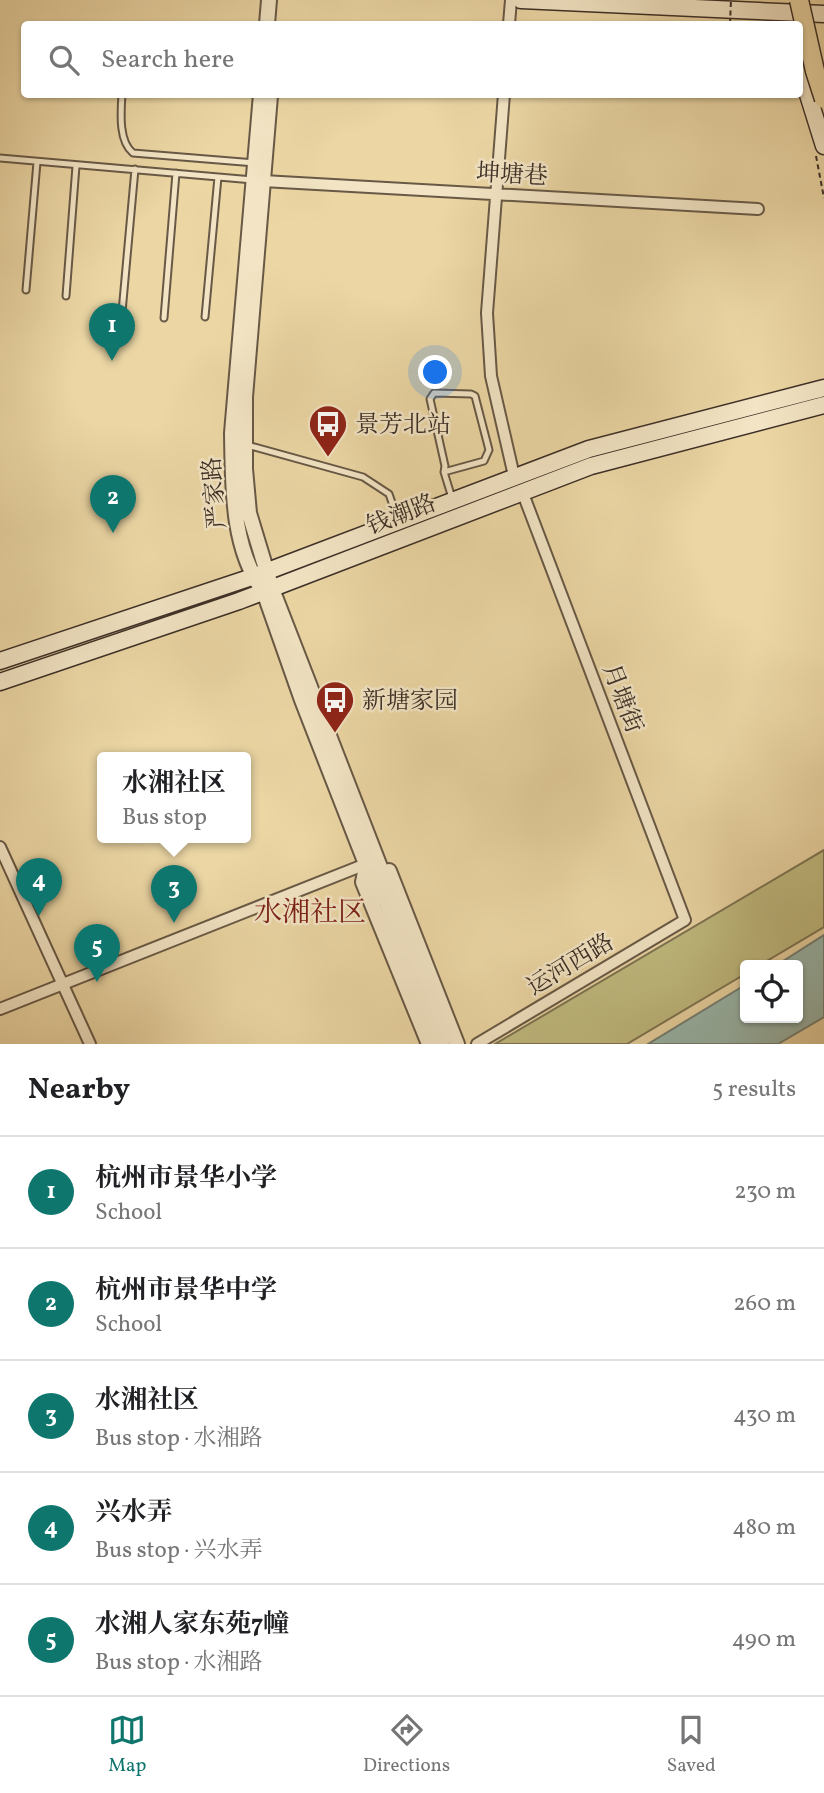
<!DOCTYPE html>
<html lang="en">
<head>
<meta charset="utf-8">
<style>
  body { margin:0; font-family:Vollkorn,"Noto Serif SC",serif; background:#f2f2f2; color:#202124 }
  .controls { position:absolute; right:21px; bottom:21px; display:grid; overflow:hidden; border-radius:7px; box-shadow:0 2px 5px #0004 }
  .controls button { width:63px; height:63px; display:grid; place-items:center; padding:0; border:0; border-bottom:2px solid #e0e0e0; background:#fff; color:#202124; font:35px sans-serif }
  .you { position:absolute; left:436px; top:373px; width:24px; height:24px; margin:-18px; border:5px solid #fff; border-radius:50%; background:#1a73e8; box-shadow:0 0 0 10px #1a73e833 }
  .badge { display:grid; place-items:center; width:46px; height:46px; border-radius:50%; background:#0f766e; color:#fff; font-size:23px; font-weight:700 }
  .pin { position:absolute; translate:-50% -58px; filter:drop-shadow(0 2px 4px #0008) }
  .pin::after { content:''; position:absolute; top:37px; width:24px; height:21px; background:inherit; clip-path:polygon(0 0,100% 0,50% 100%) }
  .popup { position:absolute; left:97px; top:752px; width:154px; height:91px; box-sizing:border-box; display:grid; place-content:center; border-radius:7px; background:#fff; filter:drop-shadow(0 2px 5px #0005); font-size:23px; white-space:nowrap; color:#757577 }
  .popup b { font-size:26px; color:#202124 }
  .popup::after { content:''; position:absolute; left:50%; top:100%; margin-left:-14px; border:14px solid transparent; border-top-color:#fff }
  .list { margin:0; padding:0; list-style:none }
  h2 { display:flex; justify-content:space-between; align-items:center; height:91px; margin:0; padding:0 28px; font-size:30px }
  h2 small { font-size:23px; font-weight:400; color:#757577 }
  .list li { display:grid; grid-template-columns:46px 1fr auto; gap:21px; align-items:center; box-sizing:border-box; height:112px; padding:0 28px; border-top:2px solid #e0e0e0 }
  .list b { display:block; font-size:26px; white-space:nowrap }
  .list p { margin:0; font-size:23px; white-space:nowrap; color:#757577 }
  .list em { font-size:23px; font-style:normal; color:#757577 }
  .icon { flex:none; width:38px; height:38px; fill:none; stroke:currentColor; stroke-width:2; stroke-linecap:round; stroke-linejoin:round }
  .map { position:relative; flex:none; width:824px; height:1044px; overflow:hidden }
  .search { position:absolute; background:#fff; box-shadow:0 2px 5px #0004; left:21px; right:21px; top:21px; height:77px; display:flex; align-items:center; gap:18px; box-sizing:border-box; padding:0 24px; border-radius:7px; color:#757577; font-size:26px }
  .sheet { height:651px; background:#fff }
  nav { display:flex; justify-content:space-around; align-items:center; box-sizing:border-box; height:98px; border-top:2px solid #e0e0e0; background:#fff; font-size:19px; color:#757577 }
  nav a { display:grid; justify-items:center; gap:4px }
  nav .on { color:#0f766e }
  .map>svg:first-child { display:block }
</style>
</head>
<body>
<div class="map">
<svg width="824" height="1044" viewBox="0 0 824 1044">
  <rect width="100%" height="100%" fill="#ebd6a4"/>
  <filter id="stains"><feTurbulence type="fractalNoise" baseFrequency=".00286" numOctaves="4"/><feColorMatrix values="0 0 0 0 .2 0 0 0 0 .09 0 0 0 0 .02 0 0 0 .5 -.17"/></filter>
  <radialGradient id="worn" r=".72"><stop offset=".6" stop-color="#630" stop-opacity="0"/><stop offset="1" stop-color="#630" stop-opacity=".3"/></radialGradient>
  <path fill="#c0bb80" stroke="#7e7554" stroke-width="2" d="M824,850V927L760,965H745V974L627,1044H495Z"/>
  <path fill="#99b8ad" stroke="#748177" stroke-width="2" d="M824,935V1017L778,1044H648L745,985V1018H798V965H777Z"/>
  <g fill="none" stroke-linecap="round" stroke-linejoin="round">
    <g stroke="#685946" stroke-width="9">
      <path id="service" d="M122,94C121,111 118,141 133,153L255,163
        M0,158L253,180
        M26,290L37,162
        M66,296L76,166
        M122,312L135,169
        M205,317L218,177
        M164,318L176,173
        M247,445L363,477L389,494L398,520
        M444,472L484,461L489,450L475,396L471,394L434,393L430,399L445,466L444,472L452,498"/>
    </g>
    <g stroke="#685946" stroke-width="14">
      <path id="minor" d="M509,24L511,0
        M504,94L487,313L491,376L514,476
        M263,181L758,209
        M0,847L90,1044
        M0,1009L366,864
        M477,1044L685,920L522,491"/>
    </g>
    <g stroke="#685946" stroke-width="18">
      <path id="tertiary" d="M267,24L269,0
        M261,94L232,433C233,485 231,549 264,592L302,700L366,864L377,889L386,901L442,1044
        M270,96L245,397V469L249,513L272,589L387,885L386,901
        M389,871L457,1044
        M365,872L363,882L429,1044"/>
    </g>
    <g stroke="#3c2f27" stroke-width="19">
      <path id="secondary" d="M521,0L824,14
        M800,69L824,146
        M0,661L252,577L589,449L824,388
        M0,682L239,601L591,466L824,405"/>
    </g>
    <path stroke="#3c2f27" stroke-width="2" stroke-dasharray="5 3.5" stroke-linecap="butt" d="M816,156L824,198"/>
    <use href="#service" stroke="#f2e4c4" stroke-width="5"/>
    <use href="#minor" stroke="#f2e4c4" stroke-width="10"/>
    <use href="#tertiary" stroke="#f2e4c4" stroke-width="14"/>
    <use href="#secondary" stroke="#f2e4c4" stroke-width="16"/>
    <g stroke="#3c2f27" stroke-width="21" stroke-linecap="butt">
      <path id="primary-bridge" d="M799,0L815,71L824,99"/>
    </g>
    <path stroke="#3c2f27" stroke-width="2" stroke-dasharray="5 3.5" stroke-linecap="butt" d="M730,24L731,0"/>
    <use href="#primary-bridge" stroke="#ebd6a4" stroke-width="18"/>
  </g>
  <defs>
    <g id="bus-pin" transform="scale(2.0125)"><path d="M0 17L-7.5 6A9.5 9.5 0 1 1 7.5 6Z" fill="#8f2418" stroke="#f2e4c4"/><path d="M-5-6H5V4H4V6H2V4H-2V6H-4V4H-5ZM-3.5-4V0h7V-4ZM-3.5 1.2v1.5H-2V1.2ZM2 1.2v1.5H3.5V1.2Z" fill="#fff"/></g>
  </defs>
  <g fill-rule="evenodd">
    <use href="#bus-pin" x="328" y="424"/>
    <use href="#bus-pin" x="335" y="700"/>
  </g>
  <g text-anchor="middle" stroke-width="5" stroke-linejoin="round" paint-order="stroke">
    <g font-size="24" fill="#3c2f27" stroke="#f2e4c4">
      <text transform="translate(512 174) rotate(3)" y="8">坤塘巷</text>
      <text transform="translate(214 493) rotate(-95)" y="8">严家路</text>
      <text transform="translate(401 514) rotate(-21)" y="8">钱潮路</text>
      <text transform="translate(623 698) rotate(69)" y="8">月塘街</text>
      <text transform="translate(570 964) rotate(-31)" y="8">运河西路</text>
    </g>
    <g font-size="24" fill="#3c2f27" stroke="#f2e4c4" text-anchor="start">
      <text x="355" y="432">景芳北站</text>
      <text x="362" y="708">新塘家园</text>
    </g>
    <g font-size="28" fill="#7a1f14" stroke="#f2e4c4">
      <text x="310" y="921">水湘社区</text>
    </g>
  </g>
  <rect width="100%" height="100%" filter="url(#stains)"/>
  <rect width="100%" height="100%" fill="url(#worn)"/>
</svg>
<div class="controls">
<button><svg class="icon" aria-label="locate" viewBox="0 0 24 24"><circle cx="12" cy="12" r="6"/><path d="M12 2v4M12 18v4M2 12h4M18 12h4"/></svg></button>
</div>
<div class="you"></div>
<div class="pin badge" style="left:112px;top:361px">1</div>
<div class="pin badge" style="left:113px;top:533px">2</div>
<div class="pin badge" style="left:174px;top:923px">3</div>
<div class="popup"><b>水湘社区</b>Bus stop</div>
<div class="pin badge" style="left:39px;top:916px">4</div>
<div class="pin badge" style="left:97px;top:982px">5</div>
<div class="search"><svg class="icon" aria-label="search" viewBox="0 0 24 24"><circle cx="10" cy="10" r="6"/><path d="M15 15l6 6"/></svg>Search here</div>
</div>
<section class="sheet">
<h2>Nearby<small>5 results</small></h2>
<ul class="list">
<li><span class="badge">1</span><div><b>杭州市景华小学</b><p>School</p></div><em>230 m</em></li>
<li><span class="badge">2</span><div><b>杭州市景华中学</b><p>School</p></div><em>260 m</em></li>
<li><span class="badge">3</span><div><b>水湘社区</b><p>Bus stop · 水湘路</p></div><em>430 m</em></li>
<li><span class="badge">4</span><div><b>兴水弄</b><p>Bus stop · 兴水弄</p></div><em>480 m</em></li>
<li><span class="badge">5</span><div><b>水湘人家东苑7幢</b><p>Bus stop · 水湘路</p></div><em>490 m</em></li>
</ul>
</section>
<nav>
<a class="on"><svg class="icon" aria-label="map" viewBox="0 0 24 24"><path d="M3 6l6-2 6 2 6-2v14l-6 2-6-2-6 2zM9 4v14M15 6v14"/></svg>Map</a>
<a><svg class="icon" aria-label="directions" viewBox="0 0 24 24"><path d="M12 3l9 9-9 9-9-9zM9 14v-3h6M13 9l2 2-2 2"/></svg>Directions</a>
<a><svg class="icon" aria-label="saved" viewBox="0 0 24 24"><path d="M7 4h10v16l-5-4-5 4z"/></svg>Saved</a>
</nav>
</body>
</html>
